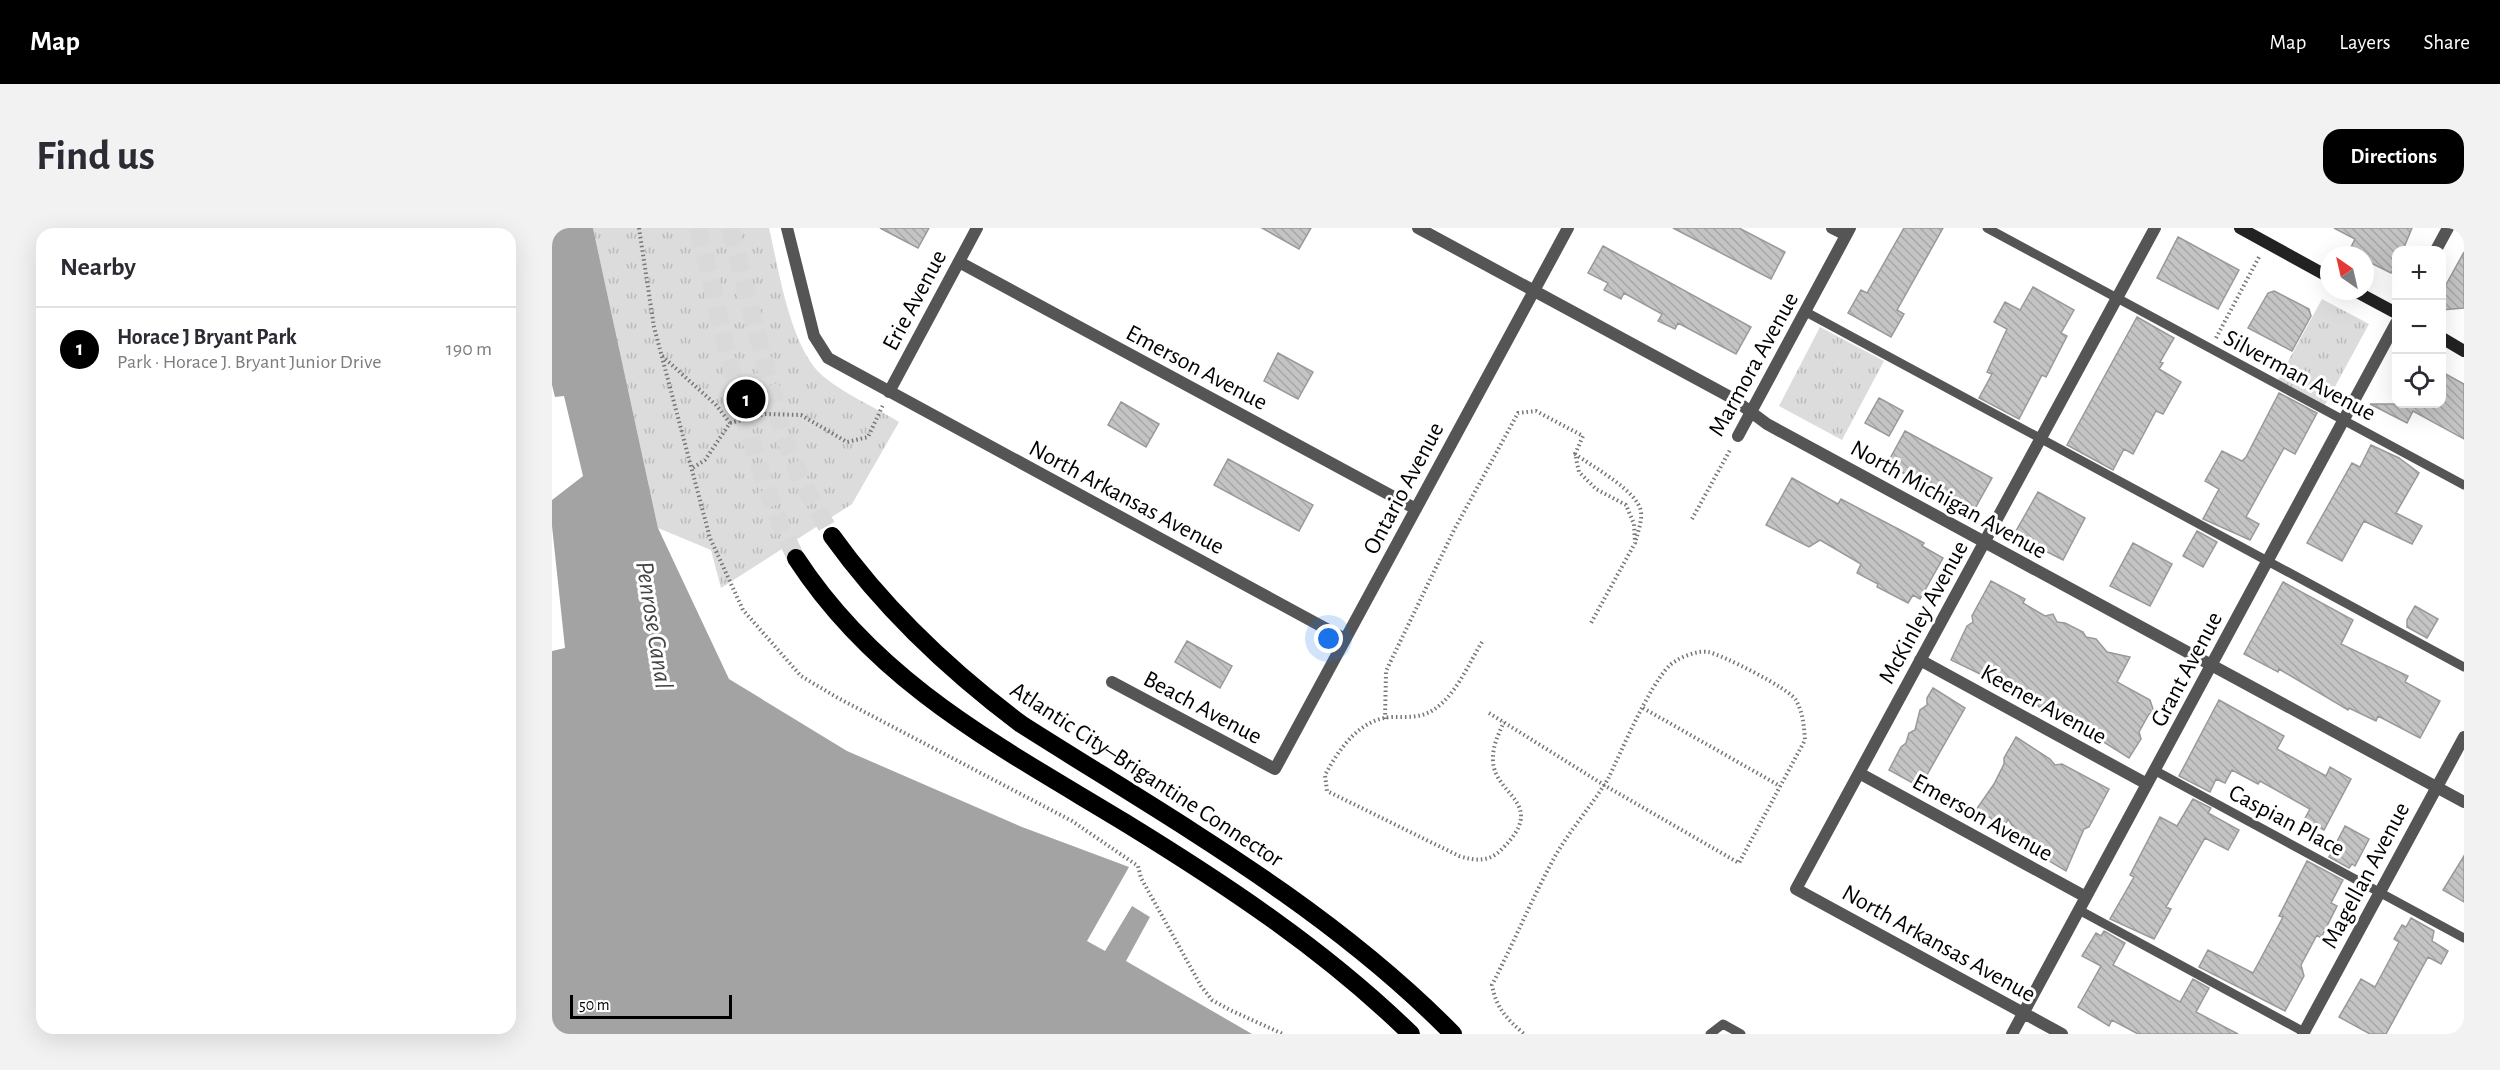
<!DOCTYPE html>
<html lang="en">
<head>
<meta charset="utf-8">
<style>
  body { margin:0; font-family:"Alegreya Sans",sans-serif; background:#f2f2f3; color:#2b2b33 }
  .controls { position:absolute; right:18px; top:18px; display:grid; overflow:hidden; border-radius:12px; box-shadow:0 6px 24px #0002 }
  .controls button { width:54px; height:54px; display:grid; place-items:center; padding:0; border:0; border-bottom:2px solid #e1e1e2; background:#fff; color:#2b2b33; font:30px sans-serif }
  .compass { position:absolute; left:1768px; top:18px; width:54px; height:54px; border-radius:50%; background:#fff; box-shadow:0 6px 24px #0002; rotate:326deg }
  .scale { position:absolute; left:18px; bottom:15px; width:162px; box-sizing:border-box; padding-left:6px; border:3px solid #000; border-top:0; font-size:16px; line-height:21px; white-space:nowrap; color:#000; -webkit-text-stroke:4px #fff; paint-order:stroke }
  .you { position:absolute; left:777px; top:411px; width:21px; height:21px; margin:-15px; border:4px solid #fff; border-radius:50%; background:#1a73e8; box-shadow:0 0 0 9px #1a73e833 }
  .badge { display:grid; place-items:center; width:39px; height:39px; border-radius:50%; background:#000; color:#fff; font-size:20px; font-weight:700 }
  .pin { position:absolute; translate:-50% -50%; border:3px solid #fff; box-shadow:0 2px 6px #0006 }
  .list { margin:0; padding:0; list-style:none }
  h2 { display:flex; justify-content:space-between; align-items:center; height:78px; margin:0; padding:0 24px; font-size:26px }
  h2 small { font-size:20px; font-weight:400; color:#7c7c81 }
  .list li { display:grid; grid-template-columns:39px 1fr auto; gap:18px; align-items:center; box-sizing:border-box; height:84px; padding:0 24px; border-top:2px solid #e1e1e2 }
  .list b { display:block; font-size:22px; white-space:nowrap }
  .list p { margin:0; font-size:20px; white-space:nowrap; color:#7c7c81 }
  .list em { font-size:20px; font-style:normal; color:#7c7c81 }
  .icon { flex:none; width:33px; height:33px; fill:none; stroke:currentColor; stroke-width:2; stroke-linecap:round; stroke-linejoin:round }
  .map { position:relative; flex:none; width:1912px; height:806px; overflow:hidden; border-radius:18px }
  header { display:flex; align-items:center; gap:36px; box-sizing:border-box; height:84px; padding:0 30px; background:#000; color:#fff }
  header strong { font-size:28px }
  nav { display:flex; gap:33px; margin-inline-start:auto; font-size:21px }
  .intro { display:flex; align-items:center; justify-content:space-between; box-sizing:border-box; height:144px; padding:0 36px }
  h1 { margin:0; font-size:42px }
  .button { padding:15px 27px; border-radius:18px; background:#000; color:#fff; font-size:21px; font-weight:700 }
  main { display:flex; gap:36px; padding:0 36px }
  aside { flex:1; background:#fff; border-radius:18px; box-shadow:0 6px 24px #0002 }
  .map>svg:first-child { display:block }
</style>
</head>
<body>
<header>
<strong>Map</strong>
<nav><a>Map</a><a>Layers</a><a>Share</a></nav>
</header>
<div class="intro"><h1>Find us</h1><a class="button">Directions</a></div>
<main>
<aside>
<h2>Nearby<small></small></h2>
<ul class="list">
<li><span class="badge">1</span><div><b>Horace J Bryant Park</b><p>Park · Horace J. Bryant Junior Drive</p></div><em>190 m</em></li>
</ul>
</aside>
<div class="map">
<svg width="1912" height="806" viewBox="0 0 1912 806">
  <defs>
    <pattern id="grass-tufts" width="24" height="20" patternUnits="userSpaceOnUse" patternTransform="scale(1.5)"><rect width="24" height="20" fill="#dcdcdc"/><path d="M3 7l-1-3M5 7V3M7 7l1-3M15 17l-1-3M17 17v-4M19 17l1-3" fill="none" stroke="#bbb"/></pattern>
    <pattern id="building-back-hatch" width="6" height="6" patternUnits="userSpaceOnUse" patternTransform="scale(1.5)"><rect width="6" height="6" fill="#c4c4c4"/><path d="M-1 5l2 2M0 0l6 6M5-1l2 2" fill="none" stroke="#a7a7a7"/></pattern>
  </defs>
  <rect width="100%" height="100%" fill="#fff"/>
  <path fill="url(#grass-tufts)" d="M41,0H217C227,42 238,121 272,149C294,167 323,179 347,194L300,276L169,360L159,322L106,300Z
    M1770,71L1817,96L1773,177L1726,152Z
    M1268,99L1332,133L1290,212L1227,178Z"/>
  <path fill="#a3a3a3" d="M0,0H41L106,300L177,451L295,523L470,599L577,639L535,713L553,723L580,678L598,689L574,733L700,806H0V423L13,420L0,298V272L31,248L12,168L3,169L0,157Z"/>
  <path fill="url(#building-back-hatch)" stroke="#999" stroke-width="1.5" d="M328,0H377L366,20Z
    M710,0H759L747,21Z
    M1121,0H1187L1233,24L1219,51Z
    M1352,0H1391L1345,82L1352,86L1339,109L1296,85L1309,62L1315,65Z
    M1782,0H1860L1851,22H1845V35L1839,45L1813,32V27H1795L1803,11Z
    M1626,9L1687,42L1666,81L1605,50Z
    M1051,18L1199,99L1184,126L1126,95L1123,101L1106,93L1110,86L1072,65L1069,71L1052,62L1056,55L1036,45Z
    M1912,24V80L1890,82V64Z
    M1481,59L1522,82L1509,105L1515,108L1494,149L1490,147L1467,191L1427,170L1440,146L1435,144L1455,101L1442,94L1453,74L1468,82Z
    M1722,63L1757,81L1759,88L1740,123L1696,100L1716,65Z
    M1585,89L1622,110L1608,134L1611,135L1607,141L1629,154L1611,186L1604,183L1581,226L1572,221L1561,242L1515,217Z
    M726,125L761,144L746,171L712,153Z
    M1890,144L1912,156V211L1861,183L1855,195L1818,176H1890Z
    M1727,165L1765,185L1743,226L1732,220L1694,289L1707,296L1698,312L1651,291L1667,261L1653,253L1670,223L1690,233L1694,229Z
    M1327,170L1351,183L1337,208L1313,195Z
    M569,174L607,196L594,219L556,197Z
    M1353,203L1440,250L1421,284L1335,236Z
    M1819,217L1847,230L1867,245L1844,285L1870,298L1860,316L1812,293L1790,333L1755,315L1800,235L1808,239Z
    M676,231L761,277L747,303L662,257Z
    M1240,250L1286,276L1289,271L1350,303L1372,315L1370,318L1391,330L1368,371L1361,367L1356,375L1325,359L1326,356L1305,345L1309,336L1268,312L1257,319L1214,297Z
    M1486,264L1533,290L1511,332L1474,313L1476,309L1464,303Z
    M1645,303L1665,314L1651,339L1631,328Z
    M1581,315L1620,336L1598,378L1558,358Z
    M1439,353L1473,371L1471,375L1493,388L1501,386L1505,394L1513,395L1531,404L1534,409L1544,411L1555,424L1578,429L1565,454L1598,472L1602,484L1597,486L1587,504L1589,511L1577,530L1520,494H1515L1495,478L1487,479L1482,472H1474L1468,463L1459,464L1457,460L1399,432L1415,398L1421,394L1420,388Z
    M1731,354L1801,392L1789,416L1856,448L1853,454L1888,473L1868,510L1826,488L1824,493L1797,480L1796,482L1727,441L1726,444L1692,426Z
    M1863,378L1886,391L1875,410L1855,399V392Z
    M635,413L680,438L668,460L623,434Z
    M1381,460L1413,480L1368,559L1337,542L1349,519L1354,515L1357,505L1363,502L1368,482L1375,477V470Z
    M1667,472L1732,508L1725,521L1774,548L1778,539L1799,551L1772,602L1752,592L1758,581L1708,553L1706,556L1680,542L1673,555L1664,551L1658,564L1627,548Z
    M1464,509L1498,531L1503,537L1510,536L1557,561L1537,599L1532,601L1514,643L1482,624L1485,616L1470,613L1456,591L1452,600L1443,595L1438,589L1417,592L1442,556L1452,536V530Z
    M1641,571L1659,580L1656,585L1687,602L1676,622L1653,610L1614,679L1619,681L1602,711L1558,691L1582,649L1578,647L1608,589L1625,598Z
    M1793,598L1817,611L1803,638L1800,636L1797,640L1777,629Z
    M1912,628V674L1891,662Z
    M1755,633L1791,652L1779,675L1785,678L1769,710L1765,707L1749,737L1752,748L1733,783L1647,739L1656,722L1701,745L1731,689L1727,688Z
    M1859,690L1882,703L1880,713L1896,723L1889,736L1876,729L1834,806H1818L1787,789L1809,751L1823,759L1847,714L1842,711L1850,697L1854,699Z
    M1552,703L1573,715L1561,737L1628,774L1641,751L1657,760L1644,784L1686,806H1586L1560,792L1557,798L1526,779L1549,738L1530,728L1544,705L1549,708Z"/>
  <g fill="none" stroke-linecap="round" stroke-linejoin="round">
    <path stroke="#d9d9d9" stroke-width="18" stroke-dasharray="18 9" stroke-linecap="butt" d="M146,0C173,107 195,232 244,330
      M178,0L230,203L250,254L280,308"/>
    <path stroke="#777" stroke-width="4" stroke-dasharray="1.5 3" stroke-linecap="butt" d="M87,0L102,99L158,310L191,382L249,448L286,470L520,593L586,638L589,650L649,758L660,772L678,782L731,806
      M1664,110L1707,29
      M110,128L164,177L178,195L153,232L139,241
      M178,195L213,186L249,187L295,214L316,209L331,177
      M1023,226C1041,239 1086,263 1089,284C1090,294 1086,303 1084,312
      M1140,291L1178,222
      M930,414C917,435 903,469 881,482C869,490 855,489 841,489C808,490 787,521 773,547L775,563L907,628C923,633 937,634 949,622C997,575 944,569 941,534C940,519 946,507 952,494
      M1091,480L1228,558
      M937,485L1052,557L1187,635L1253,512C1252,498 1251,485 1244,472C1238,461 1169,426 1156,424C1145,422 1125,430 1117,438C1096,460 1070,522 1056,551C1039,579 1016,604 1001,632C979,673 961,716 940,757C944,780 955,791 972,806
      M833,491L834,443L902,302L966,185L984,183L1031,208L1023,226L1027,244L1044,261L1074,277L1082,296L1083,315L1039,395"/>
    <path stroke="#555" stroke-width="9" d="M1435,0L1912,257
      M1254,84L1912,439
      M1602,542L1912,710
      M1527,682L1752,804
      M1158,806L1171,796L1189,806"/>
    <path stroke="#555" stroke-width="12" d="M235,0L262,108L276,130L793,411
      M866,0L1180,170L1215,196L1912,574
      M1280,0L1294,7
      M1884,22L1896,0
      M407,34L864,281
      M337,164L425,0
      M1186,208L1298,0
      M1368,432L1595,556
      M560,454L723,541L1016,0
      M1307,545L1534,669
      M1460,806L1844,95
      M1510,806L1244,661L1603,0
      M1751,806L1912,509"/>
    <path stroke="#222" stroke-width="12" d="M1688,0L1777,49
      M1803,63L1844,85
      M1890,110L1912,123"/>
    <path stroke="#000" stroke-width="18" d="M280,308C333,382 397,442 469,496C620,592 775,678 901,806
      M244,330C326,456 447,518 572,594C673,656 773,722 859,806"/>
  </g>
  <g text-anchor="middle" stroke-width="6" stroke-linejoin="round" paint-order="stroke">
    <g font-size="24" fill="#000" stroke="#fff">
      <text transform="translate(362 72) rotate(-62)" y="8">Erie Avenue</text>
      <text transform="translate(1201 136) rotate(-61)" y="8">Marmora Avenue</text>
      <text transform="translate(645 139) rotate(28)" y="8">Emerson Avenue</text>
      <text transform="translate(1748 147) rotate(28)" y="8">Silverman Avenue</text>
      <text transform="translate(851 260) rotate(-62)" y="8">Ontario Avenue</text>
      <text transform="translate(575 269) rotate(28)" y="8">North Arkansas Avenue</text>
      <text transform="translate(1397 271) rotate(29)" y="8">North Michigan Avenue</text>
      <text transform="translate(1371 384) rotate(-61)" y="8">McKinley Avenue</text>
      <text transform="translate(1634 441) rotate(-62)" y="8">Grant Avenue</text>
      <text transform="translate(1492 476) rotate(29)" y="8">Keener Avenue</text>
      <text transform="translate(651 479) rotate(28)" y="8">Beach Avenue</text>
      <text transform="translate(595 546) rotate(33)" y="8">Atlantic City–Brigantine Connector</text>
      <text transform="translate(1431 589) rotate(29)" y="8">Emerson Avenue</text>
      <text transform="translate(1735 592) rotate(28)" y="8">Caspian Place</text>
      <text transform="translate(1813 647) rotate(-62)" y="8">Magellan Avenue</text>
      <text transform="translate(1387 715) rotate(29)" y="8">North Arkansas Avenue</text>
    </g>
    <g font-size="26" font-style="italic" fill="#444" stroke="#fff">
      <text transform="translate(103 397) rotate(81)" y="9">Penrose Canal</text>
    </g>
  </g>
</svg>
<div class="controls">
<button>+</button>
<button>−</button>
<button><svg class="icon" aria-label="locate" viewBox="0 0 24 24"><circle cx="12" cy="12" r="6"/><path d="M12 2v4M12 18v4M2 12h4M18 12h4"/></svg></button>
</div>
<svg class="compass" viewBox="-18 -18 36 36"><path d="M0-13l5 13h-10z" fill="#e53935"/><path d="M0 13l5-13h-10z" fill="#7c7c81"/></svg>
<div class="scale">50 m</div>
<div class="you"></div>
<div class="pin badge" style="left:194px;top:171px">1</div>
</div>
</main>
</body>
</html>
